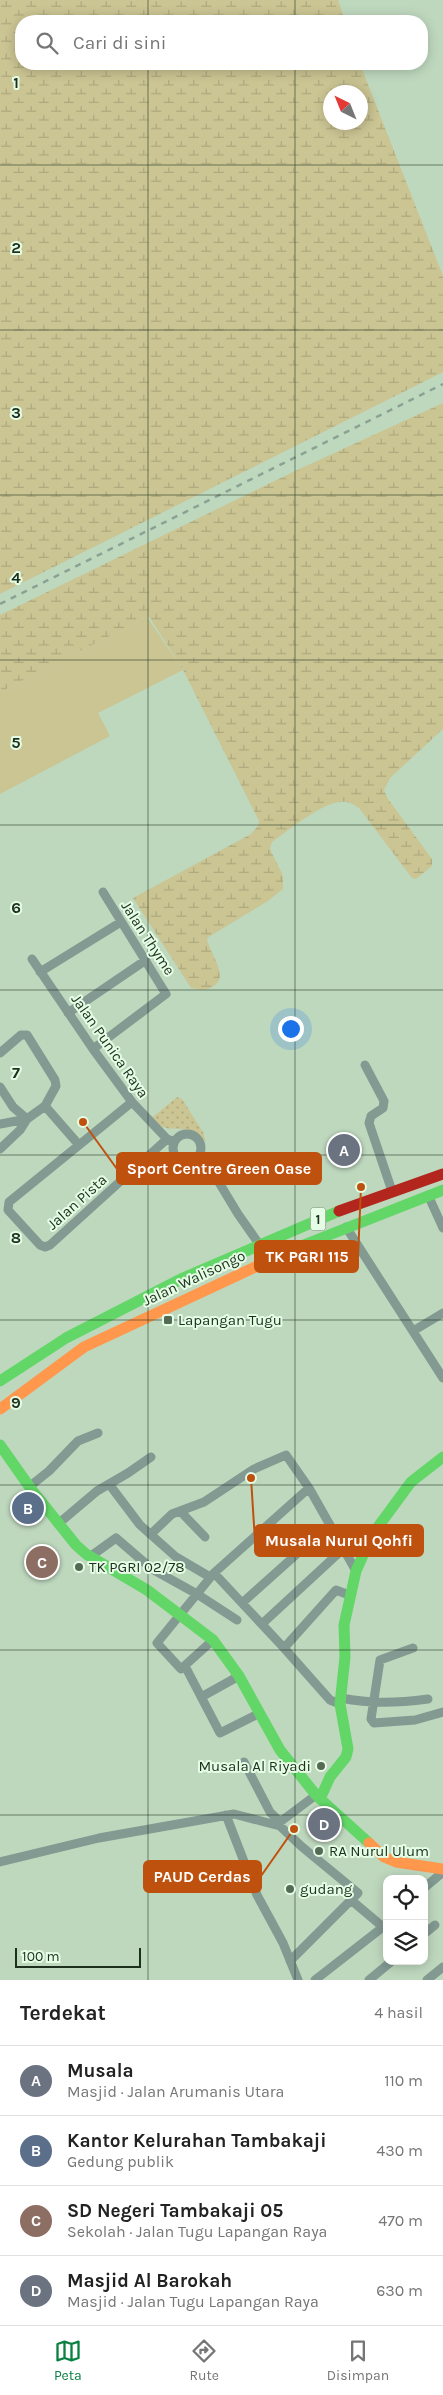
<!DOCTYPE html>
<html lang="id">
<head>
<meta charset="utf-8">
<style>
  body { margin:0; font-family:Karla,sans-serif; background:#f2f2f2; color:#222 }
  .controls { position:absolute; right:15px; bottom:15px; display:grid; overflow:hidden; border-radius:10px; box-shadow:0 2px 12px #0003 }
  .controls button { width:45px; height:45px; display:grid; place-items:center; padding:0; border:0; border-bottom:1px solid #e0e0e0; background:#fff; color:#222; font:25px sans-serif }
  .compass { position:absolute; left:323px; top:85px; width:45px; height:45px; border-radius:50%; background:#fff; box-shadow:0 2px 12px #0003; rotate:317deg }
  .scale { position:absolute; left:15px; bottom:12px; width:126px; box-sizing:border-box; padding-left:5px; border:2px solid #1d2f1d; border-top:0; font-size:14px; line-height:18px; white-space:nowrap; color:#1d2f1d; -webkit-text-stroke:4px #e5fde5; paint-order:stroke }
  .you { position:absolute; left:290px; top:1028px; width:18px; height:18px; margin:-12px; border:4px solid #fff; border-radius:50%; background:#1a73e8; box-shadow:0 0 0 8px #1a73e833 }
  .badge { display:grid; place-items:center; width:32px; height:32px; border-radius:50%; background:#0b8043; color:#fff; font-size:16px; font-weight:700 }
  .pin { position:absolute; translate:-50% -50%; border:2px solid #fff; box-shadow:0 1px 5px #0006 }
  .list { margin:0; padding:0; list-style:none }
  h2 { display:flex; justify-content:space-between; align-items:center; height:65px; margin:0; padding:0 20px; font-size:21px }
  h2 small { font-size:16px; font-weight:400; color:#767676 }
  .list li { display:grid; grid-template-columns:32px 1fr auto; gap:15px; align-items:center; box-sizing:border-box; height:70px; padding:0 20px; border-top:1px solid #e0e0e0 }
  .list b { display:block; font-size:19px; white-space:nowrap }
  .list p { margin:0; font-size:16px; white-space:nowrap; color:#767676 }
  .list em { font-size:16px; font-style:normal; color:#767676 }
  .icon { flex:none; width:28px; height:28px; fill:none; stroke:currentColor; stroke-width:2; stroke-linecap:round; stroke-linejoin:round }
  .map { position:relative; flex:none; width:443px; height:1980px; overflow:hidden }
  .search { position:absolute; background:#fff; box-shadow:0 2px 12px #0003; left:15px; right:15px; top:15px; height:55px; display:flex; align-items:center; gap:12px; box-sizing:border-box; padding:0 18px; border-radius:20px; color:#767676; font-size:19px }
  .sheet { height:345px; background:#fff }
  nav { display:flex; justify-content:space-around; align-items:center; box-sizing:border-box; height:70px; border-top:1px solid #e0e0e0; background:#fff; font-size:14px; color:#767676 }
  nav a { display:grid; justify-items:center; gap:2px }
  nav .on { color:#0b8043 }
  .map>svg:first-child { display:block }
</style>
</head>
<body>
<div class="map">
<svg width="443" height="1980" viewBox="0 0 443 1980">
  <defs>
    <pattern id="wetland-marsh" width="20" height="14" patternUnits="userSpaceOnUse" patternTransform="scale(1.25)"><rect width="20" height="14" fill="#cbc493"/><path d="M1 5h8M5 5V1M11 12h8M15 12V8" fill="none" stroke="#aea97e"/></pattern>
    <pattern id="park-dots" width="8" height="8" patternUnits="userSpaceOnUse" patternTransform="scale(1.25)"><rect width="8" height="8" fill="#cbc493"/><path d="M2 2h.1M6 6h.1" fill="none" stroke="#aea97e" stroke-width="1.8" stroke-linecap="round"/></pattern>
  </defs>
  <rect width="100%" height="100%" fill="#bed8be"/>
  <path fill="#cbc493" d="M147,617L183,670L98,713L110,736L0,794V692Z"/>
  <path fill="url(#wetland-marsh)" fill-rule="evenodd" d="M0,0H338L345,21H21V64H360L443,276V372L0,594ZM330,92H360V122H330Z
    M443,403V729L390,778L384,790L388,799L432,859V866L416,879L412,878L359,808C353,804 348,801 340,802C321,803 288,831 272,842L270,849L283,876V889L268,901L207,938C208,952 230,975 214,986C205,992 199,989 191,988L133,898L251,834L258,826L259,821L183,670L150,618L147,617L0,692V615L295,471Z"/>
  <path fill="url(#park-dots)" d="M177,1097L182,1099L203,1132L206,1142C202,1139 197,1134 193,1132C178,1124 163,1136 153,1117Z"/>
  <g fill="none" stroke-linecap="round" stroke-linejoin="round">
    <path stroke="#829a92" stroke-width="9" d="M32,959L93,1049L132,1102L167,1139L174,1142
      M40,972L121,922
      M68,1013L146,960
      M93,1049L166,994L103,892
      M0,1053L21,1035H27L55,1080L56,1086L45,1106L27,1119L20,1130L0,1149
      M365,1065L384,1101L383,1108L371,1116L369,1123L392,1191
      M0,1087L13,1107L27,1119
      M132,1102L9,1202L8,1210L40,1245L45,1247L50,1245L167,1139
      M45,1106L79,1145
      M0,1124L27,1119
      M173 1148a14 14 0 1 1 28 0a14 14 0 1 1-28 0Z
      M200,1154L206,1161L238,1214L259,1244
      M428,1195L443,1228
      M346,1227L443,1378
      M413,1331L443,1313
      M109,1484L140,1525L176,1557L210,1577
      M29,1487L49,1471L78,1441L98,1433
      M180,1511L205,1537
      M58,1524L97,1491L128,1473L151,1457
      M151,1534L172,1514L204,1502L254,1469L286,1455L309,1488L356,1571
      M91,1556L116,1538L152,1569L197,1594L237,1620
      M214,1573L284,1648L336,1590L349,1595
      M242,1603L308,1544L330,1528
      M263,1623L342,1550
      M213,1640L181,1669L157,1643L214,1573L309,1488
      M284,1648L330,1700L340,1704
      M413,1648L380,1660L371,1719L374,1723L415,1720L443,1712
      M185,1666L220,1733L260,1713
      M203,1696L239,1676
      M341,1698C371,1704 397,1703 428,1699
      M244,1762L270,1812L280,1822L316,1795
      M226,1815L257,1895L283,1943L298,1980
      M0,1862L99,1838L234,1814L280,1826L301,1846L358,1893L290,1961
      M424,1888L443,1872
      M424,1934L435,1925
      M315,1980L383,1927L351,1900
      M369,1980L392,1961
      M427,1980L443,1967"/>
    <path stroke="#63d668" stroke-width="11" d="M296,1248L443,1190
      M0,1381L66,1338L183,1278L339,1211
      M0,1445L31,1489L76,1545L86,1554L147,1590L213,1640L239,1676L280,1750L316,1795L369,1843
      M320,1799L330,1777L346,1757L348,1749L340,1704L345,1657L344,1625L356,1571L372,1535L411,1482L443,1457"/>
    <path stroke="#ff974d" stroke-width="11" d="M0,1409L84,1347L296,1248
      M369,1843L384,1857L396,1862L443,1869"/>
    <path stroke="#b3261e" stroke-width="11" d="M339,1211L443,1174"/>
    <path stroke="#8ba194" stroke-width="2.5" stroke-dasharray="6 6" stroke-linecap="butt" d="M0,604L443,384"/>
  </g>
  <path fill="none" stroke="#1d2f1d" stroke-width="1" stroke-opacity="0.55" d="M148,0V21M295,0V21M148,64V1980M295,64V1980M0,165H443M0,330H443M0,495H443M0,660H443M0,825H443M0,990H443M0,1155H443M0,1320H443M0,1485H443M0,1650H443M0,1815H443"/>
  <g fill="#556a55" stroke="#e5fde5" stroke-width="2">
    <rect x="163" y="1315" width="10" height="10" rx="2.5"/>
    <circle cx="79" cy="1567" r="5"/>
    <circle cx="321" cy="1766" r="5"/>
    <circle cx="319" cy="1851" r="5"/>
    <circle cx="290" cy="1889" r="5"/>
  </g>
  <g text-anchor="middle" stroke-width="4" stroke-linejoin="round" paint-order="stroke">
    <rect fill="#e5fde5" stroke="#596d59" stroke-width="1" x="310.5" y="1207.5" width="15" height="23" rx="4"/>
    <g font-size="14" font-weight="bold" fill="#1d2f1d">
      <text x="318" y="1224">1</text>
    </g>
    <g font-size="15" fill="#1d2f1d" stroke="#e5fde5">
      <text transform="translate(148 938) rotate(57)" y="5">Jalan Thyme</text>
      <text transform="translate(110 1046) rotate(55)" y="5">Jalan Punica Raya</text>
      <text transform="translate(77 1202) rotate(-42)" y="5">Jalan Pista</text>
      <text transform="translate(194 1278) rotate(-25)" y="5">Jalan Walisongo</text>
    </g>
    <g font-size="15" fill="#1d2f1d" stroke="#e5fde5" text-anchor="start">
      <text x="178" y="1325">Lapangan Tugu</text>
      <text x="89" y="1572">TK PGRI 02/78</text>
      <text x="311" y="1771" text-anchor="end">Musala Al Riyadi</text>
      <text x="329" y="1856">RA Nurul Ulum</text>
      <text x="300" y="1894">gudang</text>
    </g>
  </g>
  <g font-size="16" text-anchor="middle" font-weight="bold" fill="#1d2f1d" stroke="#e5fde5" stroke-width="4" stroke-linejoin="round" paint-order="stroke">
    <text x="16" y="88">1</text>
    <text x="16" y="253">2</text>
    <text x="16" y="418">3</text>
    <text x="16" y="583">4</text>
    <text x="16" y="748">5</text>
    <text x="16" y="913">6</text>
    <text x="16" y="1078">7</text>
    <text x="16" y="1243">8</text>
    <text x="16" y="1408">9</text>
  </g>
  <path fill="none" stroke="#bf510f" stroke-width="2" d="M83 1122L117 1169M361 1187L358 1257M251 1478L255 1541M294 1829L261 1876"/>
  <g fill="#bf510f" stroke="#e5fde5" stroke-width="2">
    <circle cx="83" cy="1122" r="5"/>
    <circle cx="361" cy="1187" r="5"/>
    <circle cx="251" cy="1478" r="5"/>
    <circle cx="294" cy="1829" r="5"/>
  </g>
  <g fill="#bf510f" stroke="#bf510f" stroke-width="2">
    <rect x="117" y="1153" width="204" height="31" rx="5"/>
    <rect x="255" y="1241" width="103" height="31" rx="5"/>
    <rect x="255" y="1525" width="168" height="31" rx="5"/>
    <rect x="144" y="1861" width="117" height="31" rx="5"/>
  </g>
  <g font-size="16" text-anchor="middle" font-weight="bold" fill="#fff">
    <text x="219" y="1174">Sport Centre Green Oase</text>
    <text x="307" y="1262">TK PGRI 115</text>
    <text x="339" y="1546">Musala Nurul Qohfi</text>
    <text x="202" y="1882">PAUD Cerdas</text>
  </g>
</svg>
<div class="controls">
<button><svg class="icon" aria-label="locate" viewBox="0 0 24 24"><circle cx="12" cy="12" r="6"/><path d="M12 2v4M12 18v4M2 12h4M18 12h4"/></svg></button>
<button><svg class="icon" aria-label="layers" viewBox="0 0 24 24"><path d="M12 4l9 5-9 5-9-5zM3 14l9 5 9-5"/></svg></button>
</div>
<svg class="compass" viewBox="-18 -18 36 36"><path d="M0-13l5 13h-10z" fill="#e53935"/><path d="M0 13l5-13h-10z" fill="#767676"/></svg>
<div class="scale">100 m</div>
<div class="you"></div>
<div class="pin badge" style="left:344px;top:1150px;background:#6b7280">A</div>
<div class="pin badge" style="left:28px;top:1508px;background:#5c6f8a">B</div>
<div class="pin badge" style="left:42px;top:1562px;background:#8d6e63">C</div>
<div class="pin badge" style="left:324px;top:1824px;background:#6b7280">D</div>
<div class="search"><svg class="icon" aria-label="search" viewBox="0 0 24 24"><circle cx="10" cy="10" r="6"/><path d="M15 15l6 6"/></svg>Cari di sini</div>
</div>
<section class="sheet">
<h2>Terdekat<small>4 hasil</small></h2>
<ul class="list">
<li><span class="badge" style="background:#6b7280">A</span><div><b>Musala</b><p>Masjid · Jalan Arumanis Utara</p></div><em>110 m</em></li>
<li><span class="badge" style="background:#5c6f8a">B</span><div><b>Kantor Kelurahan Tambakaji</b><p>Gedung publik</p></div><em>430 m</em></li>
<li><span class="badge" style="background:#8d6e63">C</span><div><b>SD Negeri Tambakaji 05</b><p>Sekolah · Jalan Tugu Lapangan Raya</p></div><em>470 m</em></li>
<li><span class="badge" style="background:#6b7280">D</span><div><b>Masjid Al Barokah</b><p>Masjid · Jalan Tugu Lapangan Raya</p></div><em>630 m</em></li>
</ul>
</section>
<nav>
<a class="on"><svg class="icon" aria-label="map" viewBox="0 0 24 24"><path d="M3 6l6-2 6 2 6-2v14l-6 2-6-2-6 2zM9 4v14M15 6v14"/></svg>Peta</a>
<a><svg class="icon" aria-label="directions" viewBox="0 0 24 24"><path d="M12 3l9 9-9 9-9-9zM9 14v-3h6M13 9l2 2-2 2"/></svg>Rute</a>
<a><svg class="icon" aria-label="saved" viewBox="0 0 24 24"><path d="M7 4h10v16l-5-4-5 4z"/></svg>Disimpan</a>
</nav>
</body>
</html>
